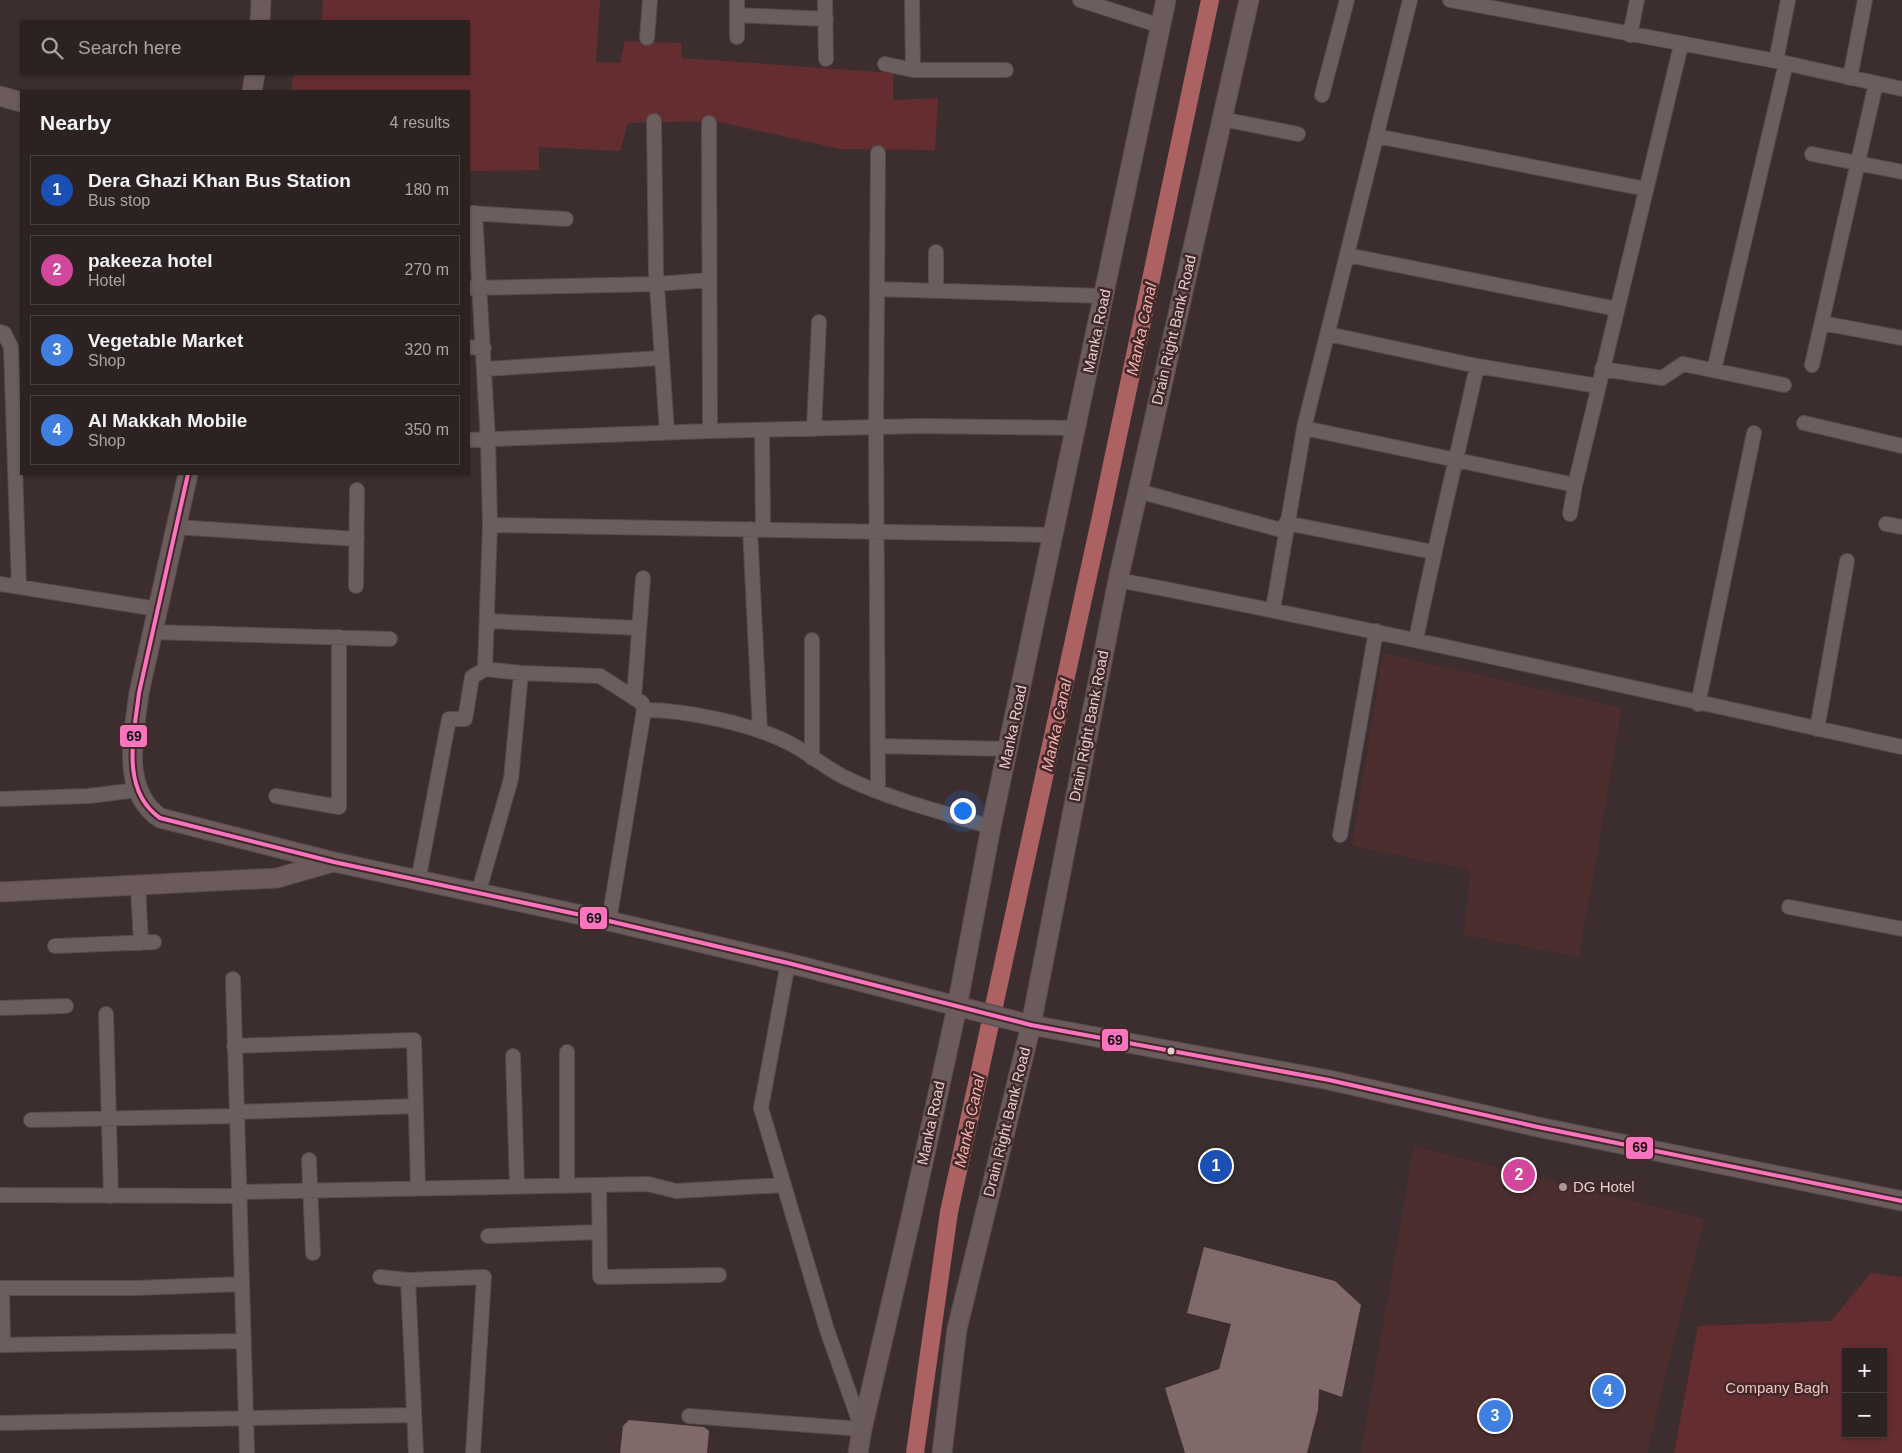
<!DOCTYPE html>
<html lang="en">
<head>
<meta charset="utf-8">
<style>
  body { margin:0; font-family:Helvetica,sans-serif; background:#392f2f; color:#f1f3f6 }
  .controls { position:absolute; right:15px; bottom:15px; display:grid; overflow:hidden; border-radius:0px; box-shadow:0 1px 4px #0004 }
  .controls button { width:45px; height:45px; display:grid; place-items:center; padding:0; border:0; border-bottom:1px solid #483f40; background:#2d2222; color:#f1f3f6; font:25px sans-serif }
  .you { position:absolute; left:962px; top:810px; width:18px; height:18px; margin:-12px; border:4px solid #fff; border-radius:50%; background:#1a73e8; box-shadow:0 0 0 8px #1a73e833 }
  .badge { display:grid; place-items:center; width:32px; height:32px; border-radius:50%; background:#95b2f1; color:#fff; font-size:16px; font-weight:700 }
  .pin { position:absolute; translate:-50% -50%; border:2px solid #fff; box-shadow:0 1px 5px #0006 }
  .list { margin:0; padding:0; list-style:none }
  h2 { display:flex; justify-content:space-between; align-items:center; height:65px; margin:0; padding:0 20px; font-size:21px }
  h2 small { font-size:16px; font-weight:400; color:#a7a4a5 }
  .list li { display:grid; grid-template-columns:32px 1fr auto; gap:15px; align-items:center; box-sizing:border-box; height:70px; margin:0 10px 10px; padding:0 10px; border:1px solid #483f40; border-radius:0px }
  .list b { display:block; font-size:19px; white-space:nowrap }
  .list p { margin:0; font-size:16px; white-space:nowrap; color:#a7a4a5 }
  .list em { font-size:16px; font-style:normal; color:#a7a4a5 }
  .icon { flex:none; width:28px; height:28px; fill:none; stroke:currentColor; stroke-width:2; stroke-linecap:round; stroke-linejoin:round }
  .map { position:relative; flex:none; width:1902px; height:1453px; overflow:hidden }
  .search { position:absolute; background:#2d2222; box-shadow:0 1px 4px #0004; left:20px; top:20px; width:450px; height:55px; display:flex; align-items:center; gap:12px; box-sizing:border-box; padding:0 18px; border-radius:0px; color:#a7a4a5; font-size:19px }
  .panel { position:absolute; background:#2d2222; box-shadow:0 1px 4px #0004; left:20px; top:90px; width:450px; height:385px; border-radius:0px }
  .map>svg:first-child { display:block }
</style>
</head>
<body>
<div class="map">
<svg width="1902" height="1453" viewBox="0 0 1902 1453">
  <rect width="100%" height="100%" fill="#3c2e2e"/>
  <path fill="#4c2e2e" d="M1383,653L1622,708L1579,957L1464,935L1470,870L1352,846Z
    M1414,1146L1704,1219L1647,1453H1361Z"/>
  <path fill="#642e30" fill-rule="evenodd" d="M323,0H600L596,62L620,63L625,41L681,43L682,58L893,73V100L938,98L935,150L840,149L715,121L628,123L620,151L539,147V170L469,171V91H291L293,74H469V21H322Z
    M1871,1273L1902,1277V1453H1674L1698,1326L1831,1321ZM1846,1352H1883V1434H1846Z"/>
  <g fill="none" stroke-linecap="round" stroke-linejoin="round">
    <path stroke="#ac6263" stroke-width="18" d="M915,1453L949,1212L1100,521L1210,0"/>
  </g>
  <path fill="#7f6969" d="M1204,1247L1335,1281L1361,1305L1342,1397L1319,1389L1318,1410L1307,1453H1185L1165,1388L1219,1369L1231,1324L1187,1313Z
    M629,1420L704,1427L709,1431L707,1453H620L623,1426Z"/>
  <g fill="none" stroke-linecap="round" stroke-linejoin="round">
    <g stroke="#584b4b" stroke-width="16">
      <path id="street" d="M737,0V37
        M825,0L826,59
        M912,0L913,70
        M1080,0L1161,26
        M1450,0L1776,61L1902,89
        M737,15L826,19
        M1630,35L1637,0
        M647,38L650,0
        M1776,61L1788,0
        M885,64L913,70H1006
        M1850,78L1865,0
        M1322,95L1347,0
        M1222,119L1298,134
        M654,121L656,272L667,432
        M709,123L710,431
        M1376,136L1646,189
        M878,153L876,428L878,791
        M1812,154L1902,172
        M469,213L566,219
        M475,213L488,441L490,525L485,669
        M1347,255L1617,309
        M469,288L657,284L709,280
        M877,289L1104,296
        M936,291V252
        M1822,323L1902,338
        M0,332L4,333L11,347L19,587
        M1328,334L1477,366L1598,386
        M469,347L484,348
        M1812,365L1876,83
        M485,369L661,358
        M1602,369L1662,378L1683,364L1784,385
        M1714,370L1786,63
        M1804,423L1902,446
        M1304,428L1575,485L1681,45
        M814,429L819,322
        M762,430L763,529
        M469,440L710,431L921,426L1077,428
        M1138,491L1285,531
        M1570,514L1575,485
        M1286,523L1433,552
        M1886,524L1902,527
        M490,525L1054,535
        M176,527L357,539
        M750,529L760,731
        M1118,580C1381,630 1641,690 1902,747
        M0,584L157,609
        M356,586L357,490
        M1273,609L1304,428L1410,0
        M488,621L638,628
        M152,632L390,639
        M812,640V758
        M1416,640C1434,548 1457,458 1477,366
        M634,698L643,578
        M1698,704L1754,433
        M644,710C687,710 753,724 791,744C810,754 827,769 846,778C892,800 942,812 991,827
        M1817,729L1847,561
        M878,746L1008,749
        M276,796L339,807V637
        M0,799L88,796L137,790
        M1340,835L1376,631
        M418,881L449,719H465L472,677L485,669L521,673L600,676L642,703L644,710L609,921
        M138,886L141,943
        M478,894L511,779L521,673
        M1789,907L1902,929
        M55,946L154,942
        M233,979L247,1453
        M0,1008L66,1006
        M106,1014L111,1196
        M234,1046L414,1040L418,1188
        M567,1052V1186
        M513,1056L517,1186
        M237,1112L416,1106
        M31,1120L236,1116
        M309,1160L313,1253
        M599,1185L600,1277L719,1275
        M239,1192L648,1184L676,1191L783,1185
        M0,1195L239,1196
        M488,1236L599,1232
        M380,1277L408,1280L484,1277L473,1453
        M408,1280L416,1453
        M0,1345L244,1341
        M3,1345L2,1288H135L242,1284
        M689,1416L862,1429L827,1330L761,1108L788,963
        M0,1423L414,1415"/>
    </g>
    <g stroke="#584b4b" stroke-width="21">
      <path id="secondary" d="M260,21L261,0
        M252,91L255,74
        M0,96L21,102
        M188,474L139,693C134,735 120,790 160,818L334,862L609,921L788,963L1031,1025L1329,1080L1538,1127L1902,1201
        M0,892L277,878L333,862
        M858,1453L862,1429L912,1213L957,1007L991,827L1166,0
        M942,1453L957,1329L1031,1025L1118,580L1249,0"/>
    </g>
    <use href="#street" stroke="#6a5e5e" stroke-width="14"/>
    <use href="#secondary" stroke="#6b5b5c" stroke-width="19"/>
    <g stroke="#422828" stroke-width="8">
      <path id="bus-1" d="M188,474L139,693C134,735 120,790 160,818L334,862L609,921L788,963L1031,1025L1329,1080L1538,1127L1902,1201"/>
    </g>
    <use href="#bus-1" stroke="#fc73be" stroke-width="4"/>
  </g>
  <circle fill="#e1cfcf" stroke="#422828" stroke-width="2" cx="1171" cy="1051" r="4.5"/>
  <circle fill="#a79797" stroke="#422828" stroke-width="2" cx="1563" cy="1187" r="5"/>
  <g text-anchor="middle" stroke-width="5" stroke-linejoin="round" paint-order="stroke">
    <g font-size="15" fill="#e1cfcf" stroke="#422828">
      <text transform="translate(1174 330) rotate(-77)" y="5">Drain Right Bank Road</text>
      <text transform="translate(1097 331) rotate(-78)" y="5">Manka Road</text>
      <text transform="translate(1089 726) rotate(-79)" y="5">Drain Right Bank Road</text>
      <text transform="translate(1013 727) rotate(-78)" y="5">Manka Road</text>
      <text transform="translate(1007 1122) rotate(-76)" y="5">Drain Right Bank Road</text>
      <text transform="translate(931 1123) rotate(-78)" y="5">Manka Road</text>
    </g>
    <g font-size="15" fill="#e1cfcf" stroke="#422828" text-anchor="start">
      <text x="1573" y="1192">DG Hotel</text>
    </g>
    <g font-size="15" fill="#f1c3c2" stroke="#422828">
      <text x="1777" y="1393">Company Bagh</text>
    </g>
    <g font-size="16" font-style="italic" fill="#f5b1b0" stroke="#422828">
      <text transform="translate(1141 329) rotate(-78)" y="6">Manka Canal</text>
      <text transform="translate(1056 725) rotate(-78)" y="6">Manka Canal</text>
      <text transform="translate(969 1121) rotate(-78)" y="6">Manka Canal</text>
    </g>
  </g>
  <g stroke="#422828" stroke-width="2">
    <rect x="119" y="724" width="29" height="24" rx="5" fill="#fc73be"/>
    <rect x="579" y="906" width="29" height="24" rx="5" fill="#fc73be"/>
    <rect x="1101" y="1028" width="28" height="24" rx="5" fill="#fc73be"/>
    <rect x="1625" y="1136" width="29" height="24" rx="5" fill="#fc73be"/>
  </g>
  <g font-size="14" text-anchor="middle" font-weight="bold" fill="#111">
    <text x="134" y="741">69</text>
    <text x="594" y="923">69</text>
    <text x="1115" y="1045">69</text>
    <text x="1640" y="1152">69</text>
  </g>
</svg>
<div class="controls">
<button>+</button>
<button>−</button>
</div>
<div class="you"></div>
<div class="pin badge" style="left:1216px;top:1166px;background:#1a4fb4">1</div>
<div class="pin badge" style="left:1519px;top:1175px;background:#d1479c">2</div>
<div class="pin badge" style="left:1495px;top:1416px;background:#3f7fe0">3</div>
<div class="pin badge" style="left:1608px;top:1391px;background:#3f7fe0">4</div>
<div class="search"><svg class="icon" aria-label="search" viewBox="0 0 24 24"><circle cx="10" cy="10" r="6"/><path d="M15 15l6 6"/></svg>Search here</div>
<section class="panel">
<h2>Nearby<small>4 results</small></h2>
<ul class="list">
<li><span class="badge" style="background:#1a4fb4">1</span><div><b>Dera Ghazi Khan Bus Station</b><p>Bus stop</p></div><em>180 m</em></li>
<li><span class="badge" style="background:#d1479c">2</span><div><b>pakeeza hotel</b><p>Hotel</p></div><em>270 m</em></li>
<li><span class="badge" style="background:#3f7fe0">3</span><div><b>Vegetable Market</b><p>Shop</p></div><em>320 m</em></li>
<li><span class="badge" style="background:#3f7fe0">4</span><div><b>Al Makkah Mobile</b><p>Shop</p></div><em>350 m</em></li>
</ul>
</section>
</div>
</body>
</html>
